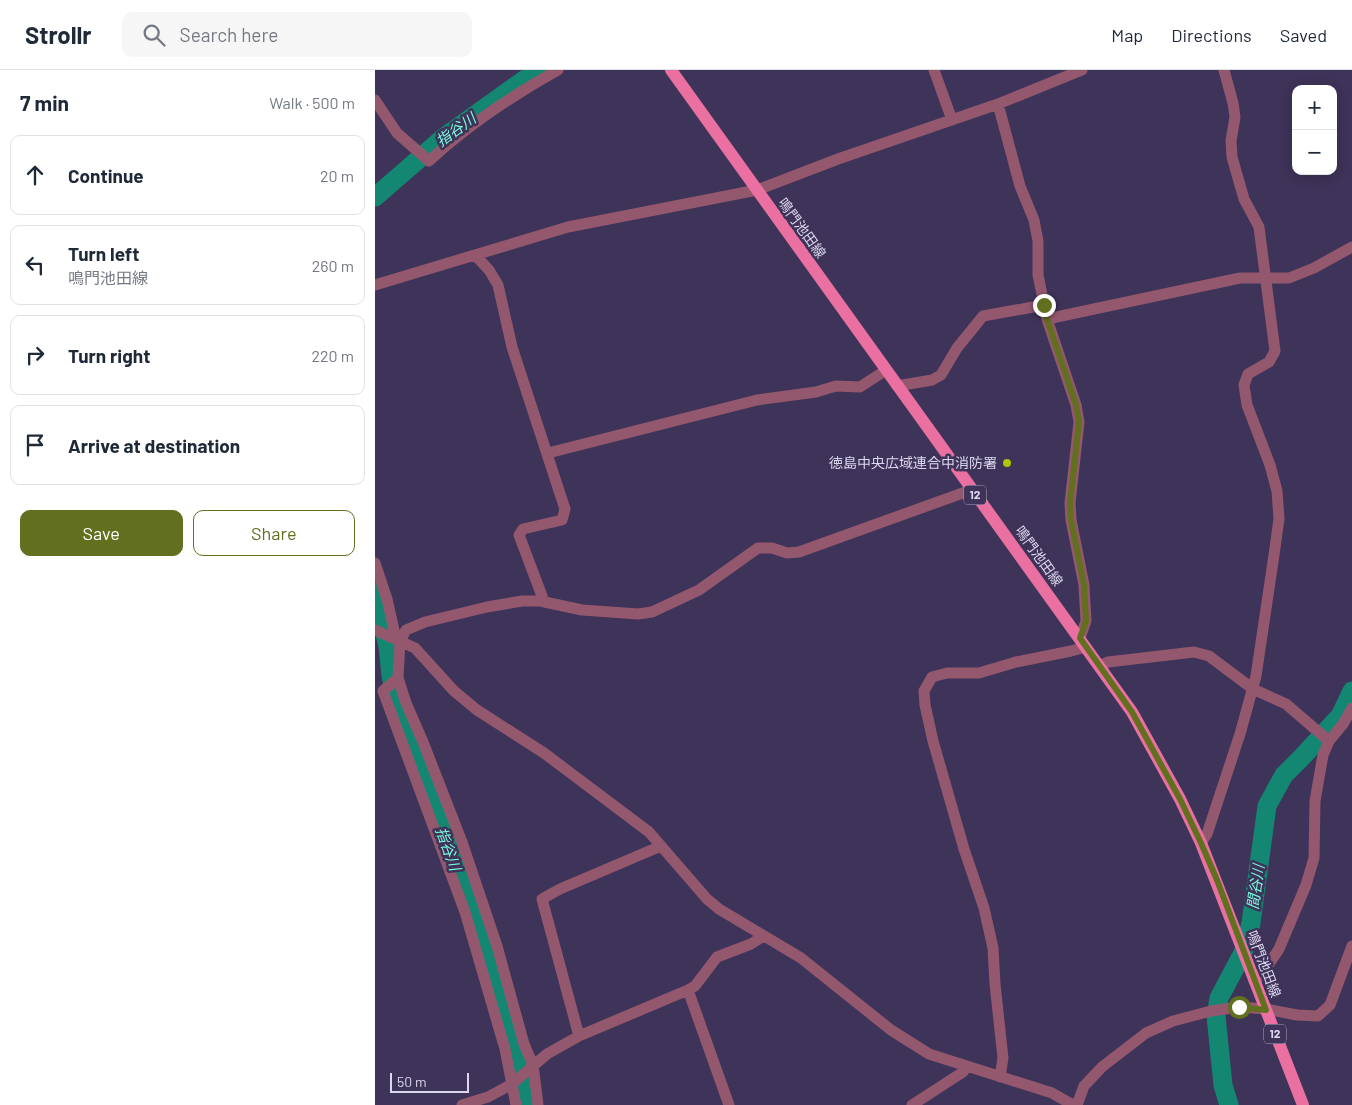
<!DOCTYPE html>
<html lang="en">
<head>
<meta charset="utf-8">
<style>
  body { margin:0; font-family:Barlow,"Noto Sans JP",sans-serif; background:#f6f6f7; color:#1f2937 }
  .controls { position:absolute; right:15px; top:15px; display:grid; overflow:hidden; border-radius:10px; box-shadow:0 2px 12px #0003 }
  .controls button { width:45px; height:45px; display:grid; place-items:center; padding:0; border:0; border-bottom:1px solid #e0e1e3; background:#fff; color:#1f2937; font:25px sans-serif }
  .scale { position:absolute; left:15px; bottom:12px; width:79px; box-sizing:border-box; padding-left:5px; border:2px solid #dcd6ee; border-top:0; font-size:14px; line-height:18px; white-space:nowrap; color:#dcd6ee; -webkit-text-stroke:4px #3e3358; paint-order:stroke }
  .stop { position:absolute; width:15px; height:15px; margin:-11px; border:4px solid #616f1e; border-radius:50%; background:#fff }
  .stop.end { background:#616f1e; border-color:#fff; box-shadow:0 1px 5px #0008 }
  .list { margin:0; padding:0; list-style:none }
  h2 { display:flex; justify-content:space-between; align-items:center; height:65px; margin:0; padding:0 20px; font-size:21px }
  h2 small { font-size:16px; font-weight:400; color:#747a83 }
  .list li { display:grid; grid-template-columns:32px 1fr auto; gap:15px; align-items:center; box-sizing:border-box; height:80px; margin:0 10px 10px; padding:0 10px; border:1px solid #e0e1e3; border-radius:10px }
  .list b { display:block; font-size:19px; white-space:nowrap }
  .list p { margin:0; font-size:16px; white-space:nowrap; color:#747a83 }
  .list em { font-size:16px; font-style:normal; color:#747a83 }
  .actions { display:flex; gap:10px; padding:15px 20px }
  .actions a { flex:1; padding:11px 0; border:1px solid #616f1e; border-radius:10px; text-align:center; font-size:18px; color:#616f1e }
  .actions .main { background:#616f1e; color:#fff }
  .icon { flex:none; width:28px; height:28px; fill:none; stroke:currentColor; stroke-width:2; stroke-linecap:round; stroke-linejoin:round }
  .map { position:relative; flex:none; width:977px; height:1035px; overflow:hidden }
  header { display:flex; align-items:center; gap:30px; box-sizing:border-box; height:70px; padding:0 25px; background:#fff; border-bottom:1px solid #e0e1e3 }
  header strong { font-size:24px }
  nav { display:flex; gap:28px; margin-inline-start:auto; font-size:18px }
  .search { width:350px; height:45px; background:#f6f6f7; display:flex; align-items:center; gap:12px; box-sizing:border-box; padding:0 18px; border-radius:10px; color:#747a83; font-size:19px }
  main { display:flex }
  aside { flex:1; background:#fff }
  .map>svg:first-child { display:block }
</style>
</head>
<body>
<header>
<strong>Strollr</strong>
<div class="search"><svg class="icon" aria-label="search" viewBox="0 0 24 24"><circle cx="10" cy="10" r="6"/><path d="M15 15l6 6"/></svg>Search here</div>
<nav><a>Map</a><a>Directions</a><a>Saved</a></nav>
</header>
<main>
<aside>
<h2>7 min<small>Walk · 500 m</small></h2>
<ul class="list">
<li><svg class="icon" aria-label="ahead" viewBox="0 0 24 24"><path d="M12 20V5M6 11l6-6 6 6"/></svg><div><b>Continue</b></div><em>20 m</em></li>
<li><svg class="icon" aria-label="left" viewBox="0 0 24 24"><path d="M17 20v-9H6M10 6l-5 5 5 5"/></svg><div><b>Turn left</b><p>鳴門池田線</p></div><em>260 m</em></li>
<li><svg class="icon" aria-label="right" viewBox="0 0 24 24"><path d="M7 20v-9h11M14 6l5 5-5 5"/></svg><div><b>Turn right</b></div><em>220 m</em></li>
<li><svg class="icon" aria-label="arrive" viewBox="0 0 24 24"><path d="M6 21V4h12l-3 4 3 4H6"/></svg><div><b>Arrive at destination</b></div></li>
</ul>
<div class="actions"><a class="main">Save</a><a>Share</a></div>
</aside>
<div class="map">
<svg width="977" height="1035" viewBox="0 0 977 1035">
  <rect width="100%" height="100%" fill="#3e3358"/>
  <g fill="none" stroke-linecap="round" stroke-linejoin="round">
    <path stroke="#148773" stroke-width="19" d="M0,127L68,68L149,10L168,0
      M0,522L13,576L16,606L23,638L90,818L116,898L149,1019L152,1035
      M854,1035L848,1015L841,946L844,928L868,883L876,853L892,736L909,705L927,687L965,646L977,621"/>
    <path stroke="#94586e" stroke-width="11" d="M559,0L577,50
      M0,30L22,63L54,91C92,56 138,25 183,0
      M623,34L645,116L659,150L663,171V205L672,249L701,335L704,352L695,433L696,450L709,515L711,551L705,568
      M100,185L114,200L123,215L137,277L190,439L187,450L148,459L144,465L167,526L165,531
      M0,215L193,157L382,120L463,89L623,34L707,0
      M672,249L865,208H914L939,198L977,177
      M522,316L557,310L566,305L582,278L608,246L669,235
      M173,383L382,330L441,322L461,316L485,317L511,300
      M0,493L12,529L21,569
      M0,560L40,578L79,621L102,640L169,683L274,762L332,829L344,839L426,888L516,960L554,984L677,1023L698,1035
      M725,596L733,592L819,582L834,586L878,619L911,634L954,671
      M23,608L31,633L48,672L87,772L122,876L149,974L158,995L163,1035
      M826,773L832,764L865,664L881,606L899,485L904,449L902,421L895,395L872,335L869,315L873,304L894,292L900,281L884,157L869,129L857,87L856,71L860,47L858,33L849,0
      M879,911L890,900L904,879L931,815L939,788L940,731L948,685L954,671L968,654L977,638
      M313,920L354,1035
      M204,966L167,829L185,819L286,776
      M625,1007L628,988L620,914L618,878L609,838L589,779L558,671L550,635L549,621L557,607L572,603H604L641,592L696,581L711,577
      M87,1035L113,1027L137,1014L172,984L204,966L313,920L320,916L342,887L376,874L388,866
      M141,1035L130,979L90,842L8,621L23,608L25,571L31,560L50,552L112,537L147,531H165L207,540L263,544L277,542L324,520L383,478H397L412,483L424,482L596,420
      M537,1035L588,1002L592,996
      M702,1035L709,1016L727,997L771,963L798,951L836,941L864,937L891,939L922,945L943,946L955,935L977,876"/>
    <path stroke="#e970a0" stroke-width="12" d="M296,0L757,642L805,729L826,773L928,1035"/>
  </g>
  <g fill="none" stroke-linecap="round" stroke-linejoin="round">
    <path stroke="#616f1e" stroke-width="6" d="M669,235L672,249L701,335L704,352L695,433L696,450L709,515L711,551L705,568L757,642L805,729L826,773L842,810L891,940L864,937"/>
  </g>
  <circle fill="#b1c500" stroke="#3e3358" stroke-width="2" cx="632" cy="393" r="5"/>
  <g text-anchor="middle" stroke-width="5" stroke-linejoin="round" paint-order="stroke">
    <g fill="#3e3358" stroke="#ada5c1" stroke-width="1">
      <rect x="589" y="415.5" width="22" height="19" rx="4"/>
      <rect x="889" y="954.5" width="22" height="19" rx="4"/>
    </g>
    <g font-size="12" font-weight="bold" fill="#dcd6ee">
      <text x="600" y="429">12</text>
      <text x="900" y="968">12</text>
    </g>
    <g font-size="14" fill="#dcd6ee" stroke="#3e3358">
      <text transform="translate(427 158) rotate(54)" y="5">鳴門池田線</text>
      <text transform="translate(664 486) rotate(54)" y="5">鳴門池田線</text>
      <text transform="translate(889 894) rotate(69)" y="5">鳴門池田線</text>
    </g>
    <g font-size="14" fill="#dcd6ee" stroke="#3e3358" text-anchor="end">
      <text x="622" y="398">徳島中央広域連合中消防署</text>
    </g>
    <g font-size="15" font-style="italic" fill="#79fcdf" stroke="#3e3358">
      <text transform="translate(81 60) rotate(-36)" y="5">指谷川</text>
      <text transform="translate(73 779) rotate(70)" y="5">指谷川</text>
      <text transform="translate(881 817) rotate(-82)" y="5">間谷川</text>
    </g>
  </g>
</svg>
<div class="controls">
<button>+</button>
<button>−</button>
</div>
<div class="scale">50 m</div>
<div class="stop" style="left:864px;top:937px"></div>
<div class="stop end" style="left:669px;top:235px"></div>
</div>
</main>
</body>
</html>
